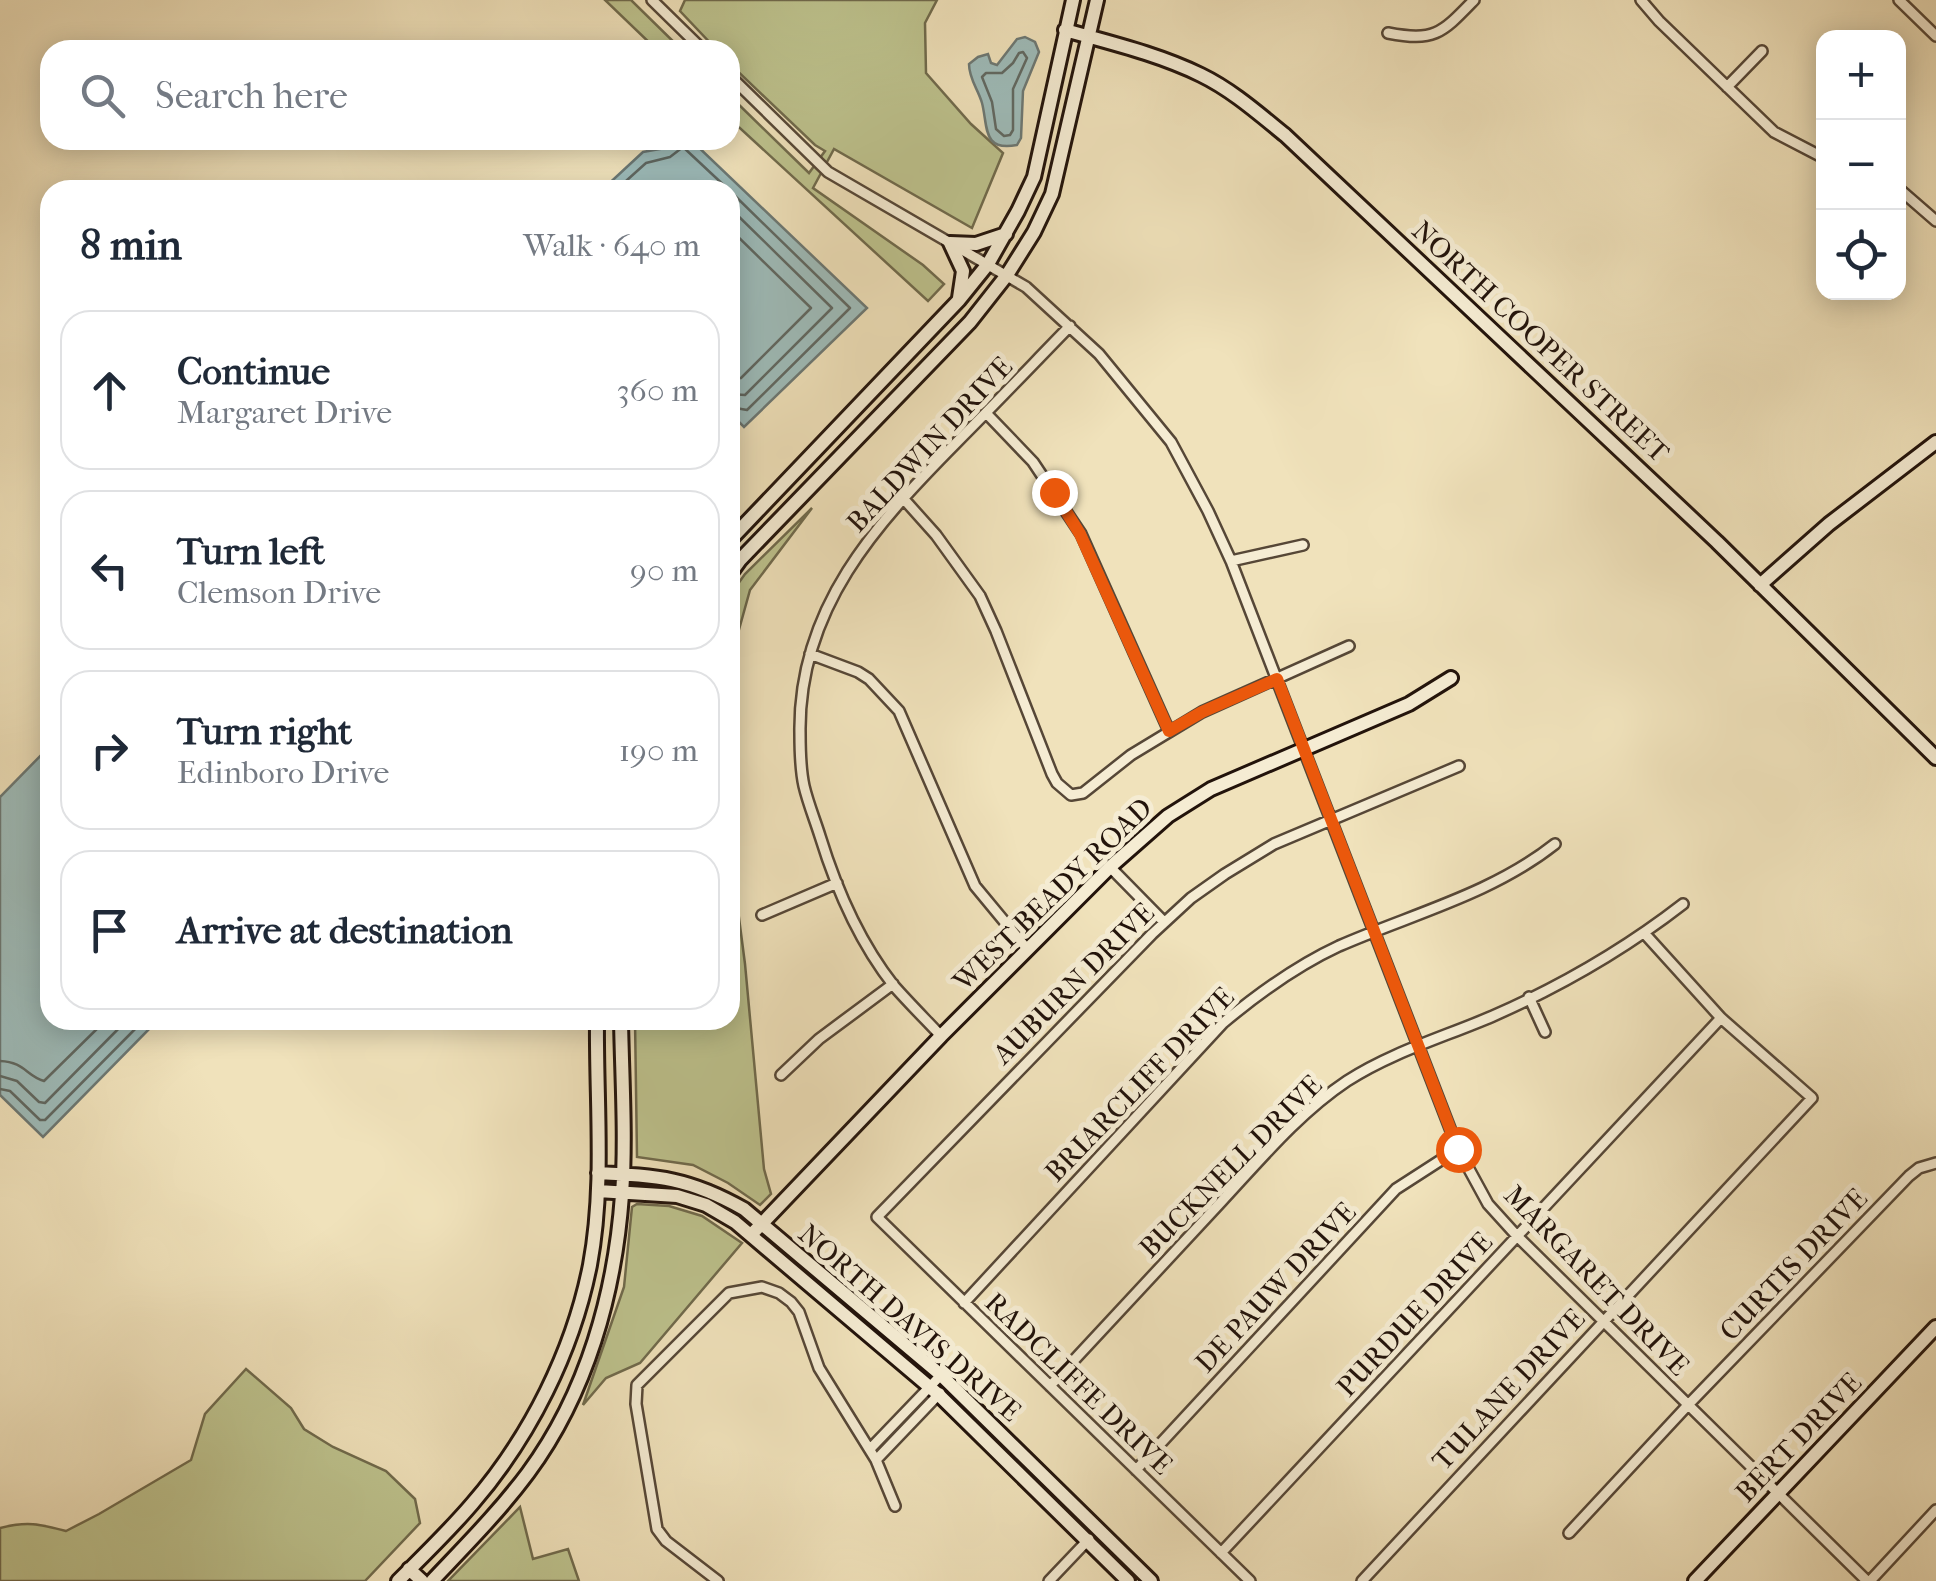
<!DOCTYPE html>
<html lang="en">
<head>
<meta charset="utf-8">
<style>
  body { margin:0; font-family:"IM FELL French Canon",serif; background:#f2f2f3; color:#1f2937 }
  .controls { position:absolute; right:30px; top:30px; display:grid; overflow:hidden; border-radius:20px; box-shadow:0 5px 25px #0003 }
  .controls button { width:90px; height:90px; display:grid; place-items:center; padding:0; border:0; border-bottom:2px solid #e0e1e3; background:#fff; color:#1f2937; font:50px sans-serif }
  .stop { position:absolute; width:30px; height:30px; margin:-22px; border:8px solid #ea580c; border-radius:50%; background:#fff }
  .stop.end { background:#ea580c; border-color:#fff; box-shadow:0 2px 10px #0008 }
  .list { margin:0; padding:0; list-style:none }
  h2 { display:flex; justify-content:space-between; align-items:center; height:130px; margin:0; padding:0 40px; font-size:42px }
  h2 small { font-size:32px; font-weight:400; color:#747a83 }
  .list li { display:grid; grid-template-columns:65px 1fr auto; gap:30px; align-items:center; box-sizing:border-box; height:160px; margin:0 20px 20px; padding:0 20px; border:2px solid #e0e1e3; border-radius:30px }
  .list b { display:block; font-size:38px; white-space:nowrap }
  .list p { margin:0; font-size:32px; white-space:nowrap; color:#747a83 }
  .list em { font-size:32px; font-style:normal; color:#747a83 }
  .icon { flex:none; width:55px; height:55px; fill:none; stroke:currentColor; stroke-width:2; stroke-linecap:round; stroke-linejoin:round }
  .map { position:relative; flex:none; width:1936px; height:1581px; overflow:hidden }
  .search { position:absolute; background:#fff; box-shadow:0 5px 25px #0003; left:40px; top:40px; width:700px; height:110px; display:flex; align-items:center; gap:25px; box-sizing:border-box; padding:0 35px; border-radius:30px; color:#747a83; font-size:38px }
  .panel { position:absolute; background:#fff; box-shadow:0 5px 25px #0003; left:40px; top:180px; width:700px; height:850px; border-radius:30px }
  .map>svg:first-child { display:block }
</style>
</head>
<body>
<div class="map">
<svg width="1936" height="1581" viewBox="0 0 1936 1581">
  <rect width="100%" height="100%" fill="#f0e2bb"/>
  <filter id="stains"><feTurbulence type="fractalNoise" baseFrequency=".002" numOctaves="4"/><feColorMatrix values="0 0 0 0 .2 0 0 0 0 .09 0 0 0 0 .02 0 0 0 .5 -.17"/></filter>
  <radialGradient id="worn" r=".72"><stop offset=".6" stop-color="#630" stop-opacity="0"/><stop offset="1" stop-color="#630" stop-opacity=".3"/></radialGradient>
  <path fill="#bdc28d" stroke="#706a4c" stroke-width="2.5" d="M605,0H631L682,50H657Z
    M685,0H937L925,23L926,73L971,124L1003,153L972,228L834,149L813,188L923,265L944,284L928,301L730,119V96L809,173L825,151L815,145L730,64V50H717L680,11Z
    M812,508L750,590L730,662V595L745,574Z
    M730,849L745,964L764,1169L771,1194L760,1205L728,1183L693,1165L637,1157L635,1020H730Z
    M637,1204L669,1206L702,1216L742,1243L640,1363L606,1378L583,1405L624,1287L632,1207Z
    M246,1369L291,1408L304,1429L333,1447L386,1471L415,1499L420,1523L365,1581H0V1528C27,1521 39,1524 66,1531L99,1514L191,1460L205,1414Z
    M520,1507L533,1559L568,1549L579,1581H448Z"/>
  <path fill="#9ebcba" stroke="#6c7874" stroke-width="2.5" d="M1025,37L1035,42L1039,52L1023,91L1021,138L1017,145C982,152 988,126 982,103C978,89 969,79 969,64L978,57L988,54L991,63L997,65L1017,39Z
    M674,140H691L867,308L744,427L730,413V190H602L643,152L665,148Z
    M50,746V1020H158L43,1137L0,1095V797Z"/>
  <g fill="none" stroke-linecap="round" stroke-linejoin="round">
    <path stroke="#606862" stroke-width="2.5" d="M1023,52L1027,58L1013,89V130L1010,135L1004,136L996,129L992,102L982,77L986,73H1002L1013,63L1019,53Z
      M616,190L646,163L670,157L683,147L729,190
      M730,191L850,308L747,410L730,407
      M730,208L832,308L745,395L730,394
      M730,229L811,308L741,378L730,379
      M0,1061C25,1062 26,1076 44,1081L106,1020
      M0,1076L17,1081L39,1102L45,1103L127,1020
      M0,1089L10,1091L40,1120H45L144,1020"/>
    <g stroke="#564737" stroke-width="14">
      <path id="street" d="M652,0L703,50
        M1641,0L1659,21L1774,132L1824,158
        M1899,0L1936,36
        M1388,33C1435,42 1442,33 1474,0
        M730,76L828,172L1026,287L1099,354L1171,442L1208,511L1231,561L1458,1149L1488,1204L1517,1236L1867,1581
        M1727,87L1762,51
        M1898,188L1936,221
        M986,413L1033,462L1081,534L1169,731
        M902,497L936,535L980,596L996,631L1052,774L1057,783L1071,795L1083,793L1131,755L1202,712L1349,646
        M1231,561L1303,545
        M810,654L858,672L869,679L899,711L975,886L1028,950
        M1110,867L1164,922
        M762,915L837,883
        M1529,997L1545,1032
        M941,1036C925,1019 909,1003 894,986C860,943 836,888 820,836C815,820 808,803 804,786C800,768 800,750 800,733C798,608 876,524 958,441C996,403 1033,364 1070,326
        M781,1075L819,1039L893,984
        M964,1303L1223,1023C1260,992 1296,966 1339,946C1412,914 1492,894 1555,844
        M1050,1386C1107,1325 1164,1264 1221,1202C1260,1160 1299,1113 1347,1081C1392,1052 1444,1037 1493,1016C1561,986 1625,949 1683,904
        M870,1449L941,1375
        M876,1460L940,1393
        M1136,1470L1396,1189L1458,1149
        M1569,1533L1688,1405L1909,1176L1919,1168L1936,1163
        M1221,1553L1721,1018
        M718,1581L666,1541L657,1529L636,1404L637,1385L729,1293L762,1287L779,1293L791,1302L799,1312L819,1368L876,1460L895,1506
        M1049,1581L1089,1539
        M1250,1581L877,1217L1152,934L1191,898L1225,874L1274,844L1459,766
        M1362,1581L1812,1098L1721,1018L1645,934
        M1870,1581L1936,1510"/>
    </g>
    <g stroke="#22130b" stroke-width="18">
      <path id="secondary" d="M1065,30C1111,43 1158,54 1201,75C1232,90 1259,114 1285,135L1717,542L1936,758
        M950,243L963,271L959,298
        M950,243L976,244L1006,234
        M730,540L959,300L988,264L1018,211L1034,177L1073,0
        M730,574L740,560L970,322L1007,275L1034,232L1052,194L1097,0
        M1760,585L1829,524L1936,442
        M598,1173C659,1176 689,1178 744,1209L941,1375L1151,1581
        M598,1191L677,1196L706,1205L735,1222L939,1395L1128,1581
        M751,1235L941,1036L1110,867L1168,816L1211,789L1409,704L1451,678
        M409,1569L422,1581
        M398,1581C423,1556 449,1531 472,1504C530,1437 573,1351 590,1265C605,1185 596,1101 597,1020
        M432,1581C465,1546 499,1512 528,1473C587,1393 615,1293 622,1195C626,1137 622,1078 621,1020
        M1695,1581L1936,1327"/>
    </g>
    <use href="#street" stroke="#f5ecd3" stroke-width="9"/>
    <use href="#secondary" stroke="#f5ecd3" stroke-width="12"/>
  </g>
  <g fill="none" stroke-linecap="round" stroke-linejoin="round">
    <path stroke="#ea580c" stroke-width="12" d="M1054,492L1080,534L1169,731L1202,712L1277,679L1458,1149"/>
  </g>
  <g text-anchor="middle" stroke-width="10" stroke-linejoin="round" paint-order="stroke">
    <g font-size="28" fill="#22130b" stroke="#f5ecd3">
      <text transform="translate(1541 341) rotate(43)" y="10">NORTH COOPER STREET</text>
      <text transform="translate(929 444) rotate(-47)" y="10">BALDWIN DRIVE</text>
      <text transform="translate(1052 894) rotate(-44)" y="10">WEST BEADY ROAD</text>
      <text transform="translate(1073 983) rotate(-45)" y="10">AUBURN DRIVE</text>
      <text transform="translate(1139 1084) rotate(-46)" y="10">BRIARCLIFF DRIVE</text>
      <text transform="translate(1230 1166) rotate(-45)" y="10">BUCKNELL DRIVE</text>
      <text transform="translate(1793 1264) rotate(-46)" y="10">CURTIS DRIVE</text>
      <text transform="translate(1597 1280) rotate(46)" y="10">MARGARET DRIVE</text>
      <text transform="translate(1275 1287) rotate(-47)" y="10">DE PAUW DRIVE</text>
      <text transform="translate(1414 1314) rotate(-47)" y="10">PURDUE DRIVE</text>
      <text transform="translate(910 1322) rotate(41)" y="10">NORTH DAVIS DRIVE</text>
      <text transform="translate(1079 1383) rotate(44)" y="10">RADCLIFFE DRIVE</text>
      <text transform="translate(1508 1389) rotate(-47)" y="10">TULANE DRIVE</text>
      <text transform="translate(1798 1437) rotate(-46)" y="10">BERT DRIVE</text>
    </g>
  </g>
  <rect width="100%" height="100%" filter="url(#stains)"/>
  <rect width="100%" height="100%" fill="url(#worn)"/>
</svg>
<div class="controls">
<button>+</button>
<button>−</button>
<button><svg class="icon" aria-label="locate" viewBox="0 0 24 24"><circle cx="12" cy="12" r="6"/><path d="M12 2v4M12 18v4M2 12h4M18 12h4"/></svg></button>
</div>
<div class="stop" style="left:1458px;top:1149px"></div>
<div class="stop end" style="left:1054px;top:492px"></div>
<div class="search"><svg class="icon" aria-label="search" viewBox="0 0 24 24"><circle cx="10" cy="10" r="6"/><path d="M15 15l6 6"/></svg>Search here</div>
<section class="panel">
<h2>8 min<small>Walk · 640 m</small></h2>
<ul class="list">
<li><svg class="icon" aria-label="ahead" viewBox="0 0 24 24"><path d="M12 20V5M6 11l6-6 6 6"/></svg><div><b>Continue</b><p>Margaret Drive</p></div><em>360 m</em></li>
<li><svg class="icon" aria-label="left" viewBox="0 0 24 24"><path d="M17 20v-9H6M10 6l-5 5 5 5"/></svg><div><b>Turn left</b><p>Clemson Drive</p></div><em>90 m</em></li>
<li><svg class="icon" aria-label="right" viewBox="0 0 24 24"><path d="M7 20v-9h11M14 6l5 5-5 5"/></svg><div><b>Turn right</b><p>Edinboro Drive</p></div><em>190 m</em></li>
<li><svg class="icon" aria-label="arrive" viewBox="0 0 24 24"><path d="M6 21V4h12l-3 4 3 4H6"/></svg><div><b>Arrive at destination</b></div></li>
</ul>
</section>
</div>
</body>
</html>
